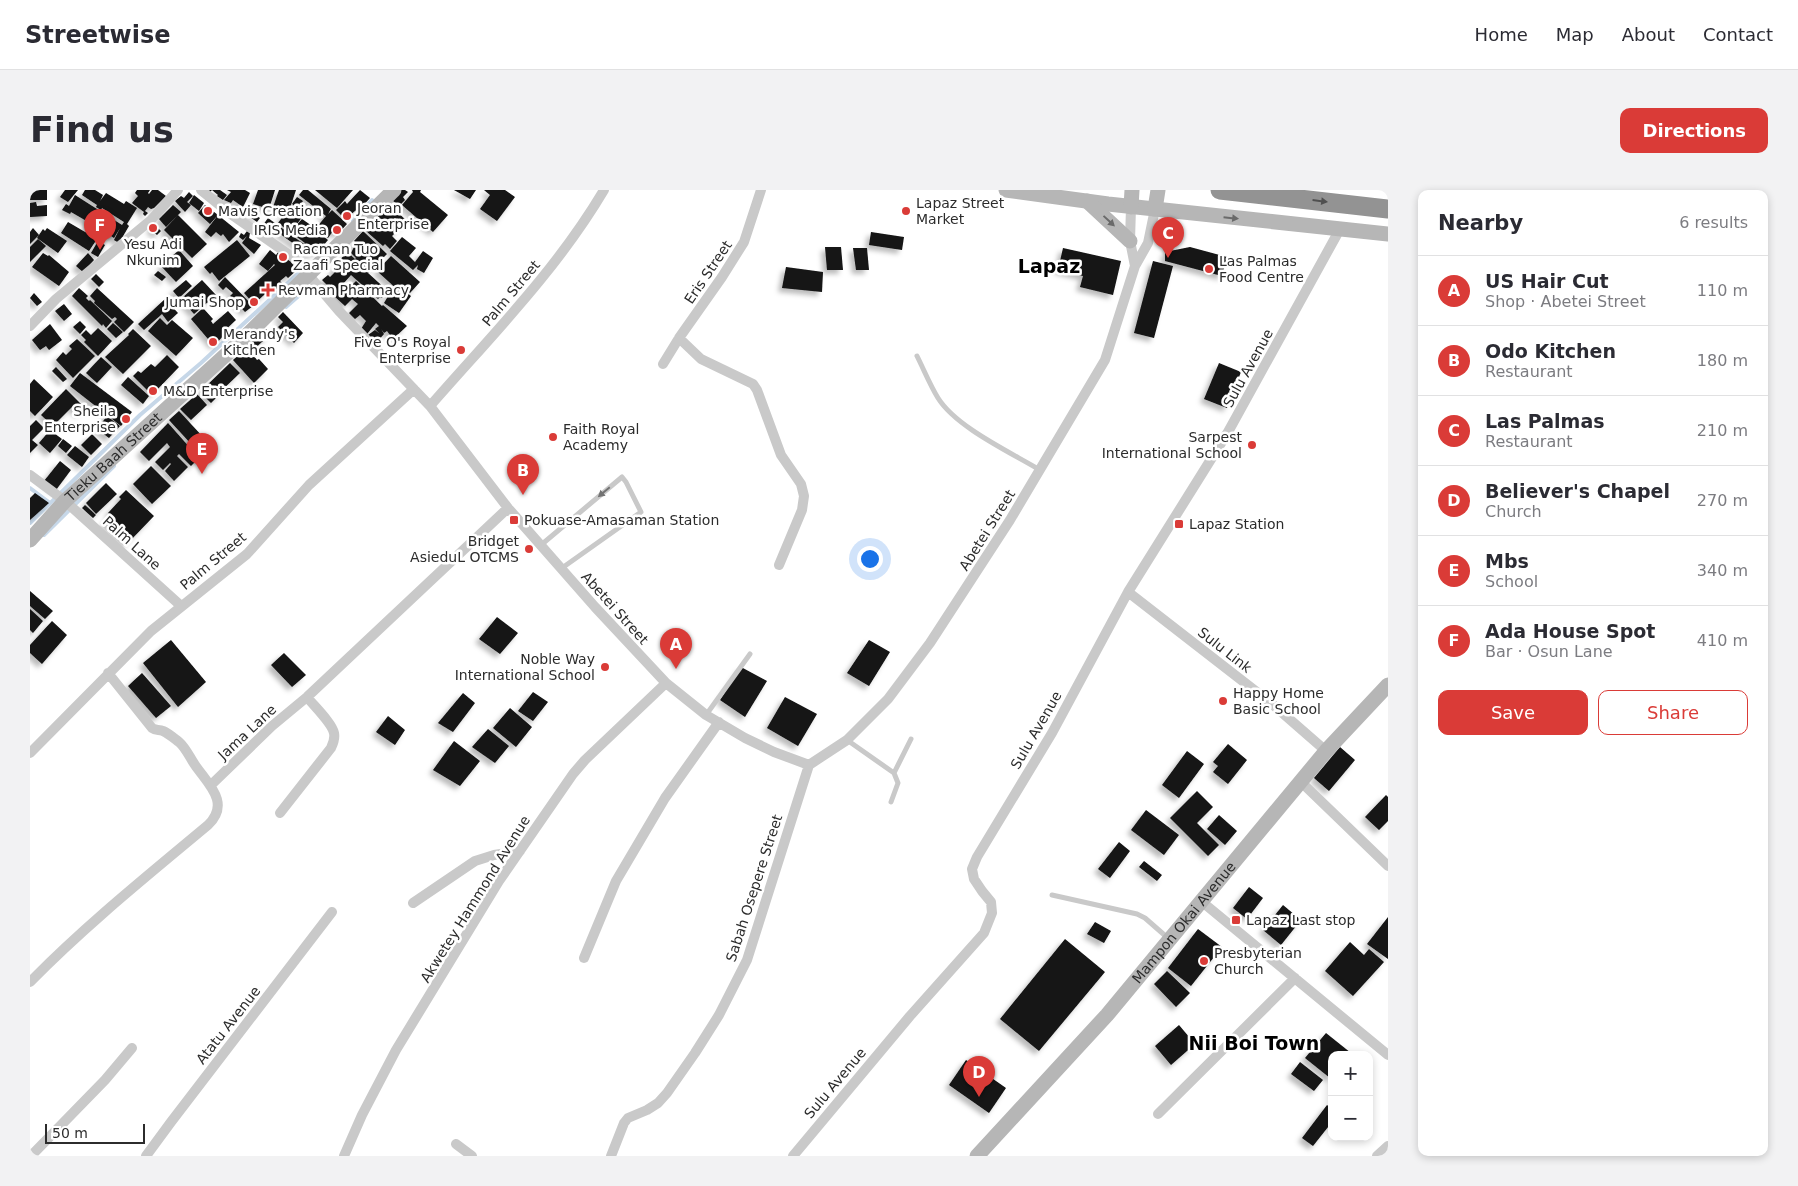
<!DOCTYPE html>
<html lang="en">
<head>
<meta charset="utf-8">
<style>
  body { margin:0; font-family:"DejaVu Sans",sans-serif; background:#f2f2f3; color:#2b2b33 }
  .controls { position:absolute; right:15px; bottom:15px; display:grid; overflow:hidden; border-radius:10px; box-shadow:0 2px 8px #0003 }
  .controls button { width:45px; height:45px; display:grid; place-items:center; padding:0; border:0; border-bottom:1px solid #e1e1e2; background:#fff; color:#2b2b33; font:25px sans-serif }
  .scale { position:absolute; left:15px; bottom:12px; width:100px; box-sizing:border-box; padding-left:5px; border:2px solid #2c2c2c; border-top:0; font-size:14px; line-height:18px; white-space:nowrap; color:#2c2c2c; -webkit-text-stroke:4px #fff; paint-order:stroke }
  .you { position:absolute; left:839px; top:368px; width:18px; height:18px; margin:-12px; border:4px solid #fff; border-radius:50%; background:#1a73e8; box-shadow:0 0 0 8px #1a73e833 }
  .badge { display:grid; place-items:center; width:32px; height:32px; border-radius:50%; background:#da3b37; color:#fff; font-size:16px; font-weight:700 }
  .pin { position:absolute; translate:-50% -41px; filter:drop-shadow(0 1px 2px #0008) }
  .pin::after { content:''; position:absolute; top:26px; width:18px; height:15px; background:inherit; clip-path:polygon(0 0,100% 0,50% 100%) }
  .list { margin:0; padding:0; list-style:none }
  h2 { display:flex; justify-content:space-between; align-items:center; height:65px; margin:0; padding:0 20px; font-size:21px }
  h2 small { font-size:16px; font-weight:400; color:#7c7c81 }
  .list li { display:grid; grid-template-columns:32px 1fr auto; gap:15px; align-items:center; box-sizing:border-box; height:70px; padding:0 20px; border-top:1px solid #e1e1e2 }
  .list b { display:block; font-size:19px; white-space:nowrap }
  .list p { margin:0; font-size:16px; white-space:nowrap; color:#7c7c81 }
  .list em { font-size:16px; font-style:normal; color:#7c7c81 }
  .actions { display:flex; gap:10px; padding:15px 20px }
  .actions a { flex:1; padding:11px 0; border:1px solid #da3b37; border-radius:10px; text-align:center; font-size:18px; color:#da3b37 }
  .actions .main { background:#da3b37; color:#fff }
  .map { position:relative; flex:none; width:1358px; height:966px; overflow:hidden; border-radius:10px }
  header { display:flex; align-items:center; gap:30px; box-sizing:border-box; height:70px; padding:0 25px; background:#fff; border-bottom:1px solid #e1e1e2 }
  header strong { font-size:24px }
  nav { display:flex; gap:28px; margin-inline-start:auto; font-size:18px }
  .intro { display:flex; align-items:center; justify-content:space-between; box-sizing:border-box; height:120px; padding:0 30px }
  h1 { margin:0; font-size:35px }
  .button { padding:12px 22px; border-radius:10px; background:#da3b37; color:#fff; font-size:18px; font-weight:700 }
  main { display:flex; gap:30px; padding:0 30px }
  aside { flex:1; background:#fff; border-radius:10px; box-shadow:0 2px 8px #0003 }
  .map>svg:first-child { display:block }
</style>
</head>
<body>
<header>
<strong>Streetwise</strong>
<nav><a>Home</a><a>Map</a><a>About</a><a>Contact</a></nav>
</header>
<div class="intro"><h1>Find us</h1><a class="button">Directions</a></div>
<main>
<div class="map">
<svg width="1358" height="966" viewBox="0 0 1358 966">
  <defs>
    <filter id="shadow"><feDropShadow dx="-4" dy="4" stdDeviation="2.5" flood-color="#0004"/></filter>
  </defs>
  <rect width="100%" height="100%" fill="#fff"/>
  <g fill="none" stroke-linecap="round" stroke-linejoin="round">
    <path stroke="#c6d7e8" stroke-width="4" d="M323,31L342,10
      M256,117L272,103
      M0,298L20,313
      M0,333L110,225L171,173L273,79
      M14,345L84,276"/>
  </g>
  <path fill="#131313" filter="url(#shadow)" d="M0,0H17V10H0Z
    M35,0H48L38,12L30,7Z
    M55,0H65L73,5L70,11L76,3L94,14L96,11L107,18L97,34L99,36L89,53L84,50L90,38L84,48L74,41L71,46L57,37L60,33L41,22L40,24L32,20L36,14L39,16L45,5L92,35L94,32L72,18L71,20L66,17L67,15L52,5Z
    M107,0H120L118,3L119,4L122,0H128L136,6L124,18L121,19L118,17L115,21L118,23L115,26L113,24L114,22L102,13L108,6L105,3Z
    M177,0H190L197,5L193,10L187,6L188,5L182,0L180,2Z
    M197,0H215L220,3L213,17L203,10L201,13L194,10L201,2Z
    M228,0H245L239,19L223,14Z
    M249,0H266L260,18L252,15L250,23L242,20Z
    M273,0H278L301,19L298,24L302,20L317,34L307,45L303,41L298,48L286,38L296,26L269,5Z
    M285,0H323L307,18Z
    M330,0L340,8L331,18L330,17L320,25L322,26L317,31L306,20L315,11L317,14Z
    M369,0H375L378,2L373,7L375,10L369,16L362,10Z
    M382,0H391L390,2L418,25L403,42L372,15L383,2Z
    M424,0H446L440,9Z
    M454,0H475L485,7L467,31L450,19L460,5Z
    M159,2L163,6L157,12L161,15L155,22L145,11L151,6L154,8Z
    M164,5L174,13L169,21L159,13Z
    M267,7L273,11L268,18L262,14Z
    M6,12L7,16L17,15V26L0,27V13Z
    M143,15L151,22L136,37L129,29Z
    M175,15L188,25L180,34L168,23Z
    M260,17L273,26L264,38L272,29L285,38L280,45L285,40L298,50L287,63L284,61L281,66L257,49L261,45L274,54L275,53L248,33Z
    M358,17L363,22L365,20L377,31L362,46L367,51L360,59L355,54L353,56L336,41L342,35L341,33Z
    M219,21L230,28L227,32L217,25Z
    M148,25L177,54L162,68L134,40Z
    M188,25L209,42L199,52L193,44L191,46L186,42L181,47L175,42Z
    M238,28L260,44L257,49L245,40V41L233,35Z
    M38,32L67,49L59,61L31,43Z
    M124,34L131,41L127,45L120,39Z
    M3,38L9,45L0,54V42Z
    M17,38L37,51L28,63L7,48L13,39L15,41Z
    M217,41L220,43L219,48L231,55L224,64L212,53L217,46L213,50L209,47L211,43L214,45Z
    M333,41L357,64L338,83L358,101L352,108L350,107L348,109L321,85L313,94L318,99L326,91L352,116L353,115L377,136L363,149L357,141L354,143L351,139L354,144L346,153L338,145L345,140L350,144L345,139L349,136L346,133L337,144L331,139L336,131L330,125L325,129L319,123L328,114L322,109L315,116L302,104L304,102L292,90L298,85L300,87L305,82L302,80L308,74L310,77L311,76L308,72L317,62L325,69L326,68L321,63L326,53L324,51Z
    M841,42L874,47L872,60L839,55Z
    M372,47L386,58L379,66L388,75L383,80L360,61Z
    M8,49L16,56L0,72V57Z
    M207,50L220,66L189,91L182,82L180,84L174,77Z
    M68,51L75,55L68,67L61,63Z
    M795,57H811L813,80H797Z
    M1160,57L1197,67L1192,86L1135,71V62Z
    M823,58H837L839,80H826Z
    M1033,58L1091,71L1083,105L1050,97L1053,86L1028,80Z
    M149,60L163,76L146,92L131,76Z
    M240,60L246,65L249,61L256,65L253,70L250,68L252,71L257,67L268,79L258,88L256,86L250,91L253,94L247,99L244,96L224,114L214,103L245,75L244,74L238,81L229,74Z
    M393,61L403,68L394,83L387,79L388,75L385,72Z
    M13,63L18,66L19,65L39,82L29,96L2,77Z
    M58,63L64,70L53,82L46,76Z
    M361,66L390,92L380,103L374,98L375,97L370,102L347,81Z
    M1123,71L1143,76L1124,148L1104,143Z
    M756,77L793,82L792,102L752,98Z
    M128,81L136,87L132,91L124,85Z
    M66,84L74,92L69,97L61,89Z
    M195,87L223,116L215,122L200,106L203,103L196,97L193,100L188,95Z
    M156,90L162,96L149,108L143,101Z
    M172,90L186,105L164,124L151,109Z
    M49,98L58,106L56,108L59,111L60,110L82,131L76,138L73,134L72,136L42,106Z
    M67,98L104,132L94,142L84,132L87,129L85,127L82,129L64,113L65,111L60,106Z
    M363,98L372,104L373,100L381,106L369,123L354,113Z
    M4,103L12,112L7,116L0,108Z
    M135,109L148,123L138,132L132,124L114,140L108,134Z
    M34,114L42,124L34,131L25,121Z
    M173,118L183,129L181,131L183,134L198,121L206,130L192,143L197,139L200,143L196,147L194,145L184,156L161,129Z
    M253,122L273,143L264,153L248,137L253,132L248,127Z
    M130,128L137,135L142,130L163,148L146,166L118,141Z
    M50,131L56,137L50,144L43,137Z
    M83,133L93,142L86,148L77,139Z
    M20,134L32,150L19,160L16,156L10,160L2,150Z
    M68,138L82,151L68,166L54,152L56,150L51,145L56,140L61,145Z
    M103,139L121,156L93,184L75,167L99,145L98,144Z
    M236,139L241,144L224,159L219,154Z
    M47,149L65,166L43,188L26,170L33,162L36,165L42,159L39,156Z
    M212,162L216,167L218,165L221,168L224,166L227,170L229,169L238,179L224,193L203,170Z
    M137,165L149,177L122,205L103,186L108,181L111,183L121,174L125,177Z
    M71,167L82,177L67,193L56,183Z
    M200,173L210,183L190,202L191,203L181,213L170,202Z
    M1189,173L1211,182L1197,218L1174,209Z
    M26,177L37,189L33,192L22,181Z
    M50,183L102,222L91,236L40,196Z
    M98,187L119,206L113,214L91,195Z
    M4,189L23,207L5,226L0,221V194Z
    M36,199L55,218L49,224L42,217L23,236L11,225Z
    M167,204L177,215L161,230L150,219Z
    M149,221L173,247L163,256L139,230Z
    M77,226L90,236L79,248L67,239Z
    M6,230L14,238L2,250L8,255L0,263V236Z
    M138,233L169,268L161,276L149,264L147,266L158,277L144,291L135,281L141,274L140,273L133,280L125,272L140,257L137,253L119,271L110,262Z
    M20,240L32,249L20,263L9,253Z
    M62,244L72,254L61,265L51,255Z
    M33,249L42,256L36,263L28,256Z
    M45,256L59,267L52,277L37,265Z
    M30,271L41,280L26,300L14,291Z
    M121,276L141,296L122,314L103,294Z
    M76,293L87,304L66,324L56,313Z
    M96,300L124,326L97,354L74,332L81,325L78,323L91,309L89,307Z
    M5,303L19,313L0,330V308Z
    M55,315L66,325L63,328L52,318Z
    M0,401L23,421L15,429L0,416Z
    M0,419L13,431L3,443L0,440Z
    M467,427L488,443L470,464L449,449Z
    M22,431L37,445L12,474L0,463V455Z
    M141,450L176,492L148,517L113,473Z
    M839,450L860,462L839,496L817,483Z
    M254,463L276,485L262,497L241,475Z
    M711,477L737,491L715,527L690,510Z
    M112,483L141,516L126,528L98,496Z
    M503,502L518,512L503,531L488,521Z
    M433,503L445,513L423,542L408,533Z
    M755,507L787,524L768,556L737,538Z
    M480,518L502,537L486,557L463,538Z
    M358,526L375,540L365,555L346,542Z
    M458,539L479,556L465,573L442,557Z
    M424,551L450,571L430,596L403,580Z
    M1198,554L1217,570L1198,594L1183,582L1188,576L1183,572Z
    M1310,557L1325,570L1299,601L1284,588Z
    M1157,561L1174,574L1149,608L1132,595Z
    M1167,601L1183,617L1167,633L1189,655L1178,666L1140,628Z
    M1356,605L1358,607V631L1349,640L1335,627Z
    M1116,620L1149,645L1134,665L1101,640Z
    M1189,625L1207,641L1195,655L1177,639Z
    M1089,652L1100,661L1080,688L1068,679Z
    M1114,671L1132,685L1127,691L1109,677Z
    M1219,697L1233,708L1217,729L1203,718Z
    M1253,715L1271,730L1251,755L1233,740Z
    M1358,727V769L1337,754Z
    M1065,732L1081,741L1074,753L1057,744Z
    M1168,739L1192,757L1161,796L1138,778Z
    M1035,749L1075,782L1009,861L970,829Z
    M1320,752L1334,765L1339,759L1354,772L1323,806L1295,781Z
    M1137,781L1160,803L1146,817L1124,794Z
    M1149,835L1165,854L1141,875L1125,856Z
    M1296,843L1321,863L1319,865H1302V886L1300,888L1275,868Z
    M936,870L976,898L959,923L919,895Z
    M1270,872L1293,890L1284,901L1261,884Z
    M1297,915L1302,919V932L1283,956L1272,948Z"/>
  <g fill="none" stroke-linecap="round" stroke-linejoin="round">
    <path stroke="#c9c9c9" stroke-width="5" d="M887,166C894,180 900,195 908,208C926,237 980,262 1010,280
      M511,355L592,287L596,292L611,322L532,378
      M676,525L720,464
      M817,550L864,583L868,593L861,612
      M864,583L881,549
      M1022,705L1107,724L1115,728L1139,749"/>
    <path stroke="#c9c9c9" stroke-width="10" d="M171,0L202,25L264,68L309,121L400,216L478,318L565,417L636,493L676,525L715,548L744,562L779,575
      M1101,17L1100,51L1105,76
      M0,136L26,109L121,30L148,0
      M649,148L671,169L723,194L727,200L751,265L771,294L774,306L772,320L749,375
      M633,174L649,148L692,87L714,52L731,0
      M400,216C461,146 526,81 574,0
      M0,285L35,311L150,415
      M1098,402L1241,513L1296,561
      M0,563L121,441L217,364L279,295L384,199
      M779,575L817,550L858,509L900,453L980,330L1075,170L1105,76L1118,53L1125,19
      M1270,591L1358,676
      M181,595L242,536L277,507L478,318
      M250,623L301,558C303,554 305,548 304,543C302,533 284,516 277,507
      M1171,711L1358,865
      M383,713L445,671L464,665L490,661
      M554,768L586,691L635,608L689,532
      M0,792C56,735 117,686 178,635C201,613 178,594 165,575C160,568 156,558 149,552C145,549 138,543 133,541C129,539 126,541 122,538L78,483
      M1128,924L1265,788
      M426,954L442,966
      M1,966L75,890L102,858
      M116,966L141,932L302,722
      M314,966L332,925L366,860L469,691L543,584L555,570L636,493
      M581,966L594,933L598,928L617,920L628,913L637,903L665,863L689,825L717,770L779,575
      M763,966L880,826L954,743L962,723L961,712L952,701L944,689L942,679L947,667L1022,543L1098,402L1198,242L1310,39
      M1347,966L1358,956"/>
    <g stroke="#b6b6b6" stroke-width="15">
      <path d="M976,0L1078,14L1358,44"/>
      <path d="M1057,11L1100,51"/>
      <path d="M1101,17L1102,0"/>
      <path d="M1125,19L1128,0"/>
      <path id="s1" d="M0,350L35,311L211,151L364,0"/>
      <path id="s2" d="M947,966L1077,825L1296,561L1358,495"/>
    </g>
    <path stroke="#939393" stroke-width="19" d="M1190,0L1358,19"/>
  </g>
  <defs><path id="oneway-solid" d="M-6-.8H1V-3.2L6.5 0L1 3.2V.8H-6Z" transform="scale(1.25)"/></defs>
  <use fill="#505050" href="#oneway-solid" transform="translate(1290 11) rotate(7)"/>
  <g fill="#6a6a6a">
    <use href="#oneway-solid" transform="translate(1201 28) rotate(6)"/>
    <use href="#oneway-solid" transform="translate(1079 31) rotate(43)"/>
  </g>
  <use fill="#737373" href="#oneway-solid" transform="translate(574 302) rotate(140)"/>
  <g fill="#da3b37" stroke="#fff" stroke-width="2">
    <circle cx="178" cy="21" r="5"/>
    <circle cx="876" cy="21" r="5"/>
    <circle cx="317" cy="26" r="5"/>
    <circle cx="123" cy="38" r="5"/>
    <circle cx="307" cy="40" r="5"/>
    <circle cx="253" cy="67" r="5"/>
    <circle cx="1179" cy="79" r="5"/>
    <path d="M235.5 92.5h5v5h5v5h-5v5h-5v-5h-5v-5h5z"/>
    <circle cx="224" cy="112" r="5"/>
    <circle cx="183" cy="152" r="5"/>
    <circle cx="431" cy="160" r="5"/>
    <circle cx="123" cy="201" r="5"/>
    <circle cx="96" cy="229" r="5"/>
    <circle cx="523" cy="247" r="5"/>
    <circle cx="1222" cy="255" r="5"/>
    <rect x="479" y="325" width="10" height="10" rx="2.5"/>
    <rect x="1144" y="329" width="10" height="10" rx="2.5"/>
    <circle cx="499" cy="359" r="5"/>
    <circle cx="575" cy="477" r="5"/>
    <circle cx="1193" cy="511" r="5"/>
    <rect x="1201" y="725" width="10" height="10" rx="2.5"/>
    <circle cx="1174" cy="771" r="5"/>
  </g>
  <g text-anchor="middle" stroke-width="5" stroke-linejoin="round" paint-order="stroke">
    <g font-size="14" fill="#2c2c2c" stroke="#fff" text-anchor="start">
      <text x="886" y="18">Lapaz Street<tspan x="886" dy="16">Market</tspan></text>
      <text x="327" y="23">Jeoran<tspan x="327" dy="16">Enterprise</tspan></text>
      <text x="188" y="26">Mavis Creation</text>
      <text x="297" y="45" text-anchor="end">IRIS Media</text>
      <text x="123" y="59" text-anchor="middle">Yesu Adi<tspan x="123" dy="16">Nkunim</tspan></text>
      <text x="263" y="64">Racman Tuo<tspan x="263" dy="16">Zaafi Special</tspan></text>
      <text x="1189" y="76">Las Palmas<tspan x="1189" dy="16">Food Centre</tspan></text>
      <text x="248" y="105">Revman Pharmacy</text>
      <text x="214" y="117" text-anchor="end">Jumai Shop</text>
      <text x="193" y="149">Merandy's<tspan x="193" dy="16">Kitchen</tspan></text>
      <text x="421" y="157" text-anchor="end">Five O's Royal<tspan x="421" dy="16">Enterprise</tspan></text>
      <text x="133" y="206">M&amp;D Enterprise</text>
      <text x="86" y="226" text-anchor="end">Sheila<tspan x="86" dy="16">Enterprise</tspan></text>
      <text x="533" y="244">Faith Royal<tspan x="533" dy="16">Academy</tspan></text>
      <text x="1212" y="252" text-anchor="end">Sarpest<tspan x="1212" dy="16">International School</tspan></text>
      <text x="494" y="335">Pokuase-Amasaman Station</text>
      <text x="1159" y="339">Lapaz Station</text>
      <text x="489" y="356" text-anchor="end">Bridget<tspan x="489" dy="16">AsieduL OTCMS</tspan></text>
      <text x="565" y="474" text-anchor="end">Noble Way<tspan x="565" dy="16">International School</tspan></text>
      <text x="1203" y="508">Happy Home<tspan x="1203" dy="16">Basic School</tspan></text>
      <text x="1216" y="735">Lapaz Last stop</text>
      <text x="1184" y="768">Presbyterian<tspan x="1184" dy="16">Church</tspan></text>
    </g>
    <g font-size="14" fill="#2c2c2c" stroke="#fff">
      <text transform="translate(678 82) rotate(-56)" y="5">Eris Street</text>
      <text transform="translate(481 103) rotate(-50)" y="5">Palm Street</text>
      <text transform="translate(1218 178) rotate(-61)" y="5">Sulu Avenue</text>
      <text dy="5" stroke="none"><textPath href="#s1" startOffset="118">Tieku Baah Street</textPath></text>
      <text transform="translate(957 340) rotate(-58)" y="5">Abetei Street</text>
      <text transform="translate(102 353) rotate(42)" y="5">Palm Lane</text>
      <text transform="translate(183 371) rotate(-40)" y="5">Palm Street</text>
      <text transform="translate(585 418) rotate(48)" y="5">Abetei Street</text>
      <text transform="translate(1195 460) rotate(38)" y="5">Sulu Link</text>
      <text transform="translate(1006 540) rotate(-60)" y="5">Sulu Avenue</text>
      <text transform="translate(217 542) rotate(-43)" y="5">Jama Lane</text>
      <text transform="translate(724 698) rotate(-72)" y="5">Sabah Osepere Street</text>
      <text transform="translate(445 709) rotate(-58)" y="5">Akwetey Hammond Avenue</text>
      <text dy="5" stroke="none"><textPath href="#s2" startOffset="312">Mampon Okai Avenue</textPath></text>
      <text transform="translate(198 835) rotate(-52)" y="5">Atatu Avenue</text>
      <text transform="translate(805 893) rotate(-50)" y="5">Sulu Avenue</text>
    </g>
    <g font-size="19" font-weight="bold" fill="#000" stroke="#fff">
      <text x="1019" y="83">Lapaz</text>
      <text x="1224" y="860">Nii Boi Town</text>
    </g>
  </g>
</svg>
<div class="controls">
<button>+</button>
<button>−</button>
</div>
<div class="scale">50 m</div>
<div class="you"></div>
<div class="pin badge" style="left:646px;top:479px">A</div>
<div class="pin badge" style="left:493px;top:305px">B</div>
<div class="pin badge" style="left:1138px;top:68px">C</div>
<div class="pin badge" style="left:949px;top:907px">D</div>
<div class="pin badge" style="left:172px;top:284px">E</div>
<div class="pin badge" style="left:70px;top:60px">F</div>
</div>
<aside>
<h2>Nearby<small>6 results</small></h2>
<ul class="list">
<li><span class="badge">A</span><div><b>US Hair Cut</b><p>Shop · Abetei Street</p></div><em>110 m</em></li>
<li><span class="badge">B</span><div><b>Odo Kitchen</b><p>Restaurant</p></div><em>180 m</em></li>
<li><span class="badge">C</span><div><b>Las Palmas</b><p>Restaurant</p></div><em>210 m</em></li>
<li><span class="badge">D</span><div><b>Believer's Chapel</b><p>Church</p></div><em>270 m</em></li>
<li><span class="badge">E</span><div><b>Mbs</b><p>School</p></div><em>340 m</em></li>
<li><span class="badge">F</span><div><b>Ada House Spot</b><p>Bar · Osun Lane</p></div><em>410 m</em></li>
</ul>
<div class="actions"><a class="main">Save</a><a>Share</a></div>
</aside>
</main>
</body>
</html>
